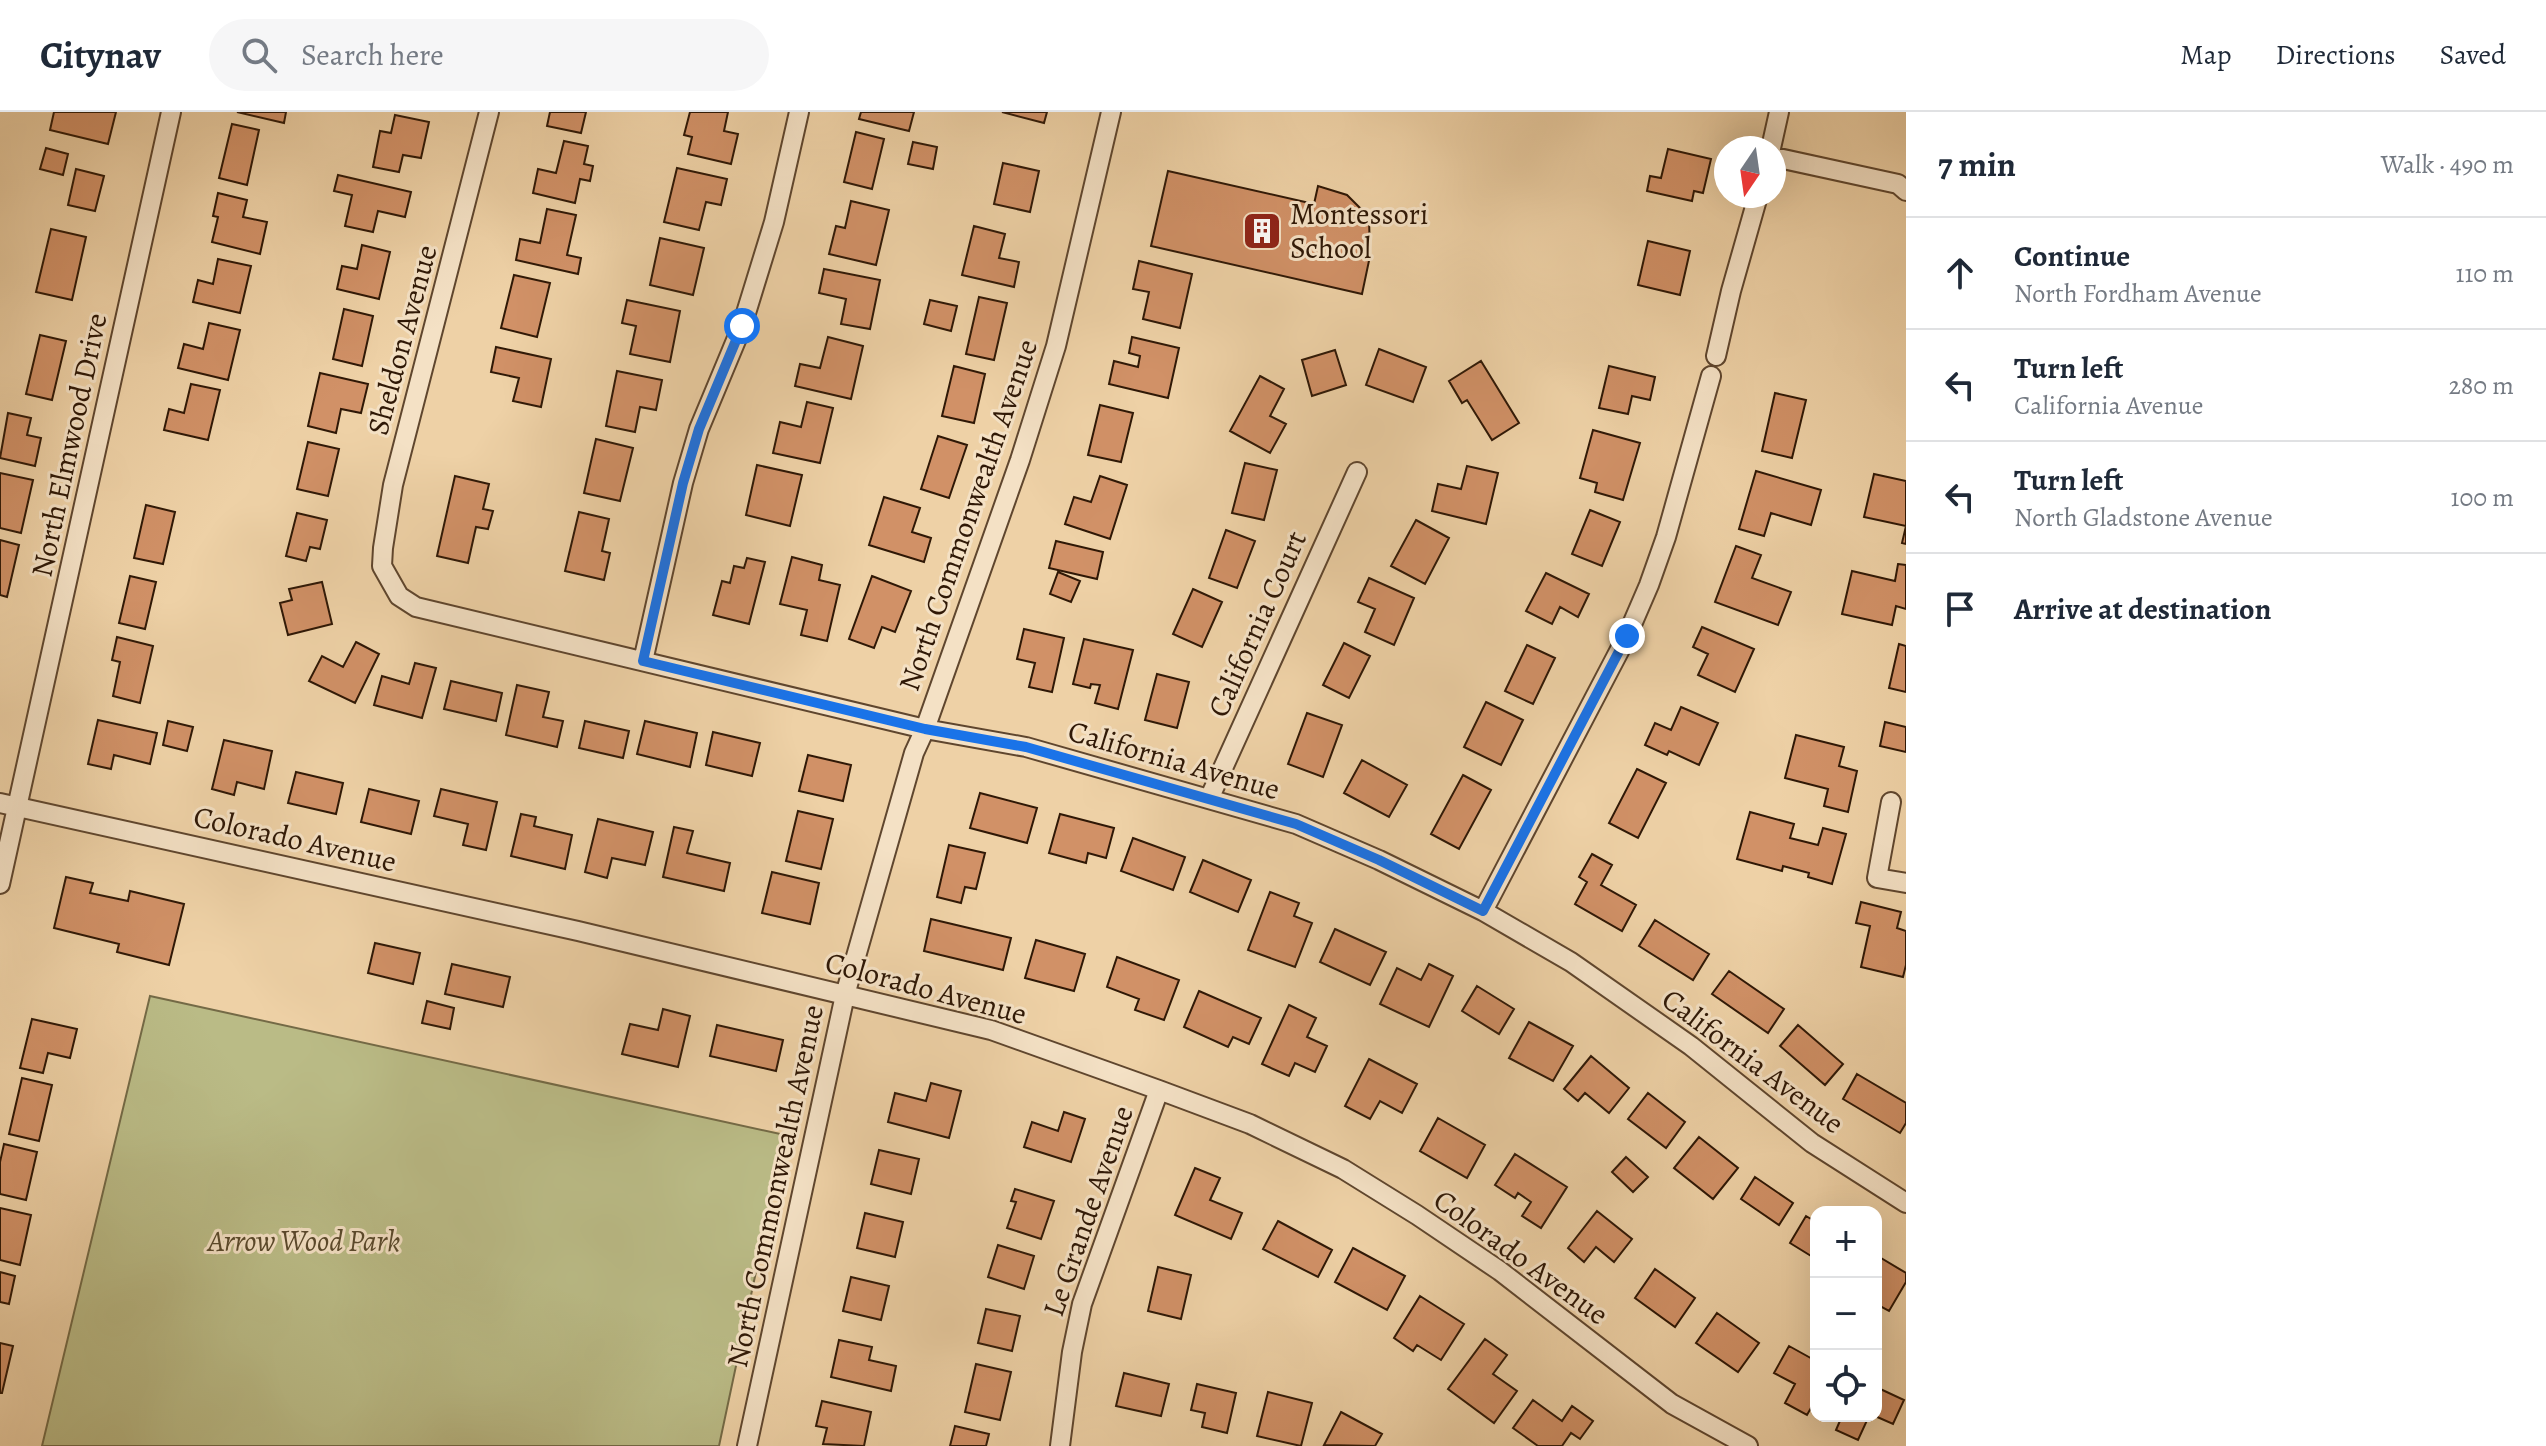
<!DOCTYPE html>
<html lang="en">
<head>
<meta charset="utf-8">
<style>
  body { margin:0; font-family:Alegreya,serif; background:#f6f6f7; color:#1f2937 }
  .controls { position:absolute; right:24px; bottom:24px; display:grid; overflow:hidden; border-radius:16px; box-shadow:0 8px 32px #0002 }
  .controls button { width:72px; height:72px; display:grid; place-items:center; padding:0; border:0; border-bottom:2px solid #e0e1e3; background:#fff; color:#1f2937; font:40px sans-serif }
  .compass { position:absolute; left:1714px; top:24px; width:72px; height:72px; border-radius:50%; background:#fff; box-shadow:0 8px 32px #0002; rotate:193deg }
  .stop { position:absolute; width:24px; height:24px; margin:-18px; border:6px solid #1a73e8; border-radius:50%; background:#fff }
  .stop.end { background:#1a73e8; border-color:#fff; box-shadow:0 2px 8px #0008 }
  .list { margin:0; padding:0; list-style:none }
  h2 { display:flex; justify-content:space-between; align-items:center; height:104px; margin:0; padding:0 32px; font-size:34px }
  h2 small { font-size:26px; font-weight:400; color:#747a83 }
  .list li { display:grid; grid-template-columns:52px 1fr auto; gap:24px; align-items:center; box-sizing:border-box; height:112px; padding:0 32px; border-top:2px solid #e0e1e3 }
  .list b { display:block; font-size:30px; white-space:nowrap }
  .list p { margin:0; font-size:26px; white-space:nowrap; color:#747a83 }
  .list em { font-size:26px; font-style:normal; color:#747a83 }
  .icon { flex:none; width:44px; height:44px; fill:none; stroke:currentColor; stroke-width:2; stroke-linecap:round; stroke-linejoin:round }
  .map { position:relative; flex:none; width:1906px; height:1334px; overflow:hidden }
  header { display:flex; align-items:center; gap:48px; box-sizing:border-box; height:112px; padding:0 40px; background:#fff; border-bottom:2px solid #e0e1e3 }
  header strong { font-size:38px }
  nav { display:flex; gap:44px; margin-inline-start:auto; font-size:28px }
  .search { width:560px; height:72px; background:#f6f6f7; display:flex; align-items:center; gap:20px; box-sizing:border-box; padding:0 28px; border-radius:44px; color:#747a83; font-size:30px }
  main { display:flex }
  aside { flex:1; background:#fff }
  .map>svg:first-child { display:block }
</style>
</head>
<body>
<header>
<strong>Citynav</strong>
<div class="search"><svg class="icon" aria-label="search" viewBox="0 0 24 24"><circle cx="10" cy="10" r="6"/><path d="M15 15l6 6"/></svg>Search here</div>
<nav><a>Map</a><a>Directions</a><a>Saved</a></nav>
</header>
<main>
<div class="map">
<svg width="1906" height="1334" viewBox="0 0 1906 1334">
  <rect width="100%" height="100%" fill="#eed1a6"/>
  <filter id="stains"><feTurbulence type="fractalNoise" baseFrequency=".0025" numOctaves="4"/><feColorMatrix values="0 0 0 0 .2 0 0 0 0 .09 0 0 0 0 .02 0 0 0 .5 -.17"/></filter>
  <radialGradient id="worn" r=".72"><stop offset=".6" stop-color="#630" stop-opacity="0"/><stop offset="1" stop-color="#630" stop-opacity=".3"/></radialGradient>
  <path fill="#babb86" stroke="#746a46" stroke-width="2" d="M150,884L785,1023L719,1334H42Z"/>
  <path fill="#d19167" stroke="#2f1806" stroke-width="2" d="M54,0H116L108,32L50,18Z
    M237,0H286L284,11Z
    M550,0H586L581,21L547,14Z
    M690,0H728L724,19L738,22L731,52L688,42L692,25L684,23Z
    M861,0H914L909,19L859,7Z
    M1002,0H1047L1044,11Z
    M395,3L429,10L421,46L403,43L399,60L373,55L380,19L391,21Z
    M232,12L259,18L247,73L219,66Z
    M856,20L884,27L872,77L844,70Z
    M564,29L588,34L584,52L593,54L590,69L580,67L575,91L533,81L538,57L556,61Z
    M913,30L937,35L933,57L908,52Z
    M46,36L68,42L63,63L40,57Z
    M1668,37L1711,47L1703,81L1694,79L1692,89L1647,79L1650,64L1661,66Z
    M1003,51L1039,59L1030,100L994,92Z
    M677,56L727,67L721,93L706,90L699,118L664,110Z
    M76,57L104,64L95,99L68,93Z
    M1168,59L1314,92L1318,74L1347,83L1369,105L1370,144L1362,182L1151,134Z
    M338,63L411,80L405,105L378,99L373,120L345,114L352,83L334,79Z
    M218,81L247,88L243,105L267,110L260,142L212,130L218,105L213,104Z
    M851,89L889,98L876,153L829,142L836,114L845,116Z
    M547,97L576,103L567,143L581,146L578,162L516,148L520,127L540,131Z
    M974,114L1005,122L999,146L1019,150L1014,175L962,163Z
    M51,117L86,125L72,188L36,180Z
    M660,126L704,136L693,183L650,173Z
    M1648,129L1690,139L1680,183L1638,173Z
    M362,133L390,140L379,187L337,177L342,154L357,157Z
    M218,147L251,154L240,201L193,190L198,168L213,172Z
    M1139,149L1192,162L1180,216L1143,207L1149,180L1133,177Z
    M824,157L880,168L870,217L841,212L846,187L819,181Z
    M514,163L550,171L537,225L501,216Z
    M979,185L1007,191L994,248L966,242Z
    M627,188L680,199L670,250L630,242L636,214L622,211Z
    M930,188L957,194L951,219L924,212Z
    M344,197L373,204L362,254L333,247Z
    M209,211L240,218L228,268L178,256L184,232L203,237Z
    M40,223L66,229L52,288L26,282Z
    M828,225L863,234L851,287L795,274L800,252L820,256Z
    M1132,225L1179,236L1168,286L1109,272L1114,249L1138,255L1140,244L1129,241Z
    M496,235L551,247L541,295L513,289L519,266L491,260Z
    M1379,237L1426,255L1413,290L1366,273Z
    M1335,238L1346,273L1312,284L1302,248Z
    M1481,249L1519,311L1492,328L1467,288L1462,291L1449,269Z
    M954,254L985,262L974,311L942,304Z
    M1609,254L1655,265L1650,288L1632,284L1628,302L1599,296Z
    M617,259L662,268L656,298L640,295L635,320L606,314Z
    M320,261L368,272L361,301L341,297L336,321L308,314Z
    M1260,264L1284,277L1270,304L1286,312L1270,341L1230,319Z
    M191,272L220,278L208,328L164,318L169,297L184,301Z
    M1775,281L1806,288L1792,346L1762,339Z
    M807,290L833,296L820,351L773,341L780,310L801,315Z
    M1100,293L1133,301L1121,350L1088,343Z
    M8,301L31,306L27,323L41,326L35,354L0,346Z
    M1593,318L1640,331L1623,388L1595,380L1597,371L1580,366Z
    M938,324L967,333L949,386L921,377Z
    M596,327L633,336L620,389L584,381Z
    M308,330L339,337L328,384L297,377Z
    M1245,351L1277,358L1264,408L1232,401Z
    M757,353L802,363L790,414L746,403Z
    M1467,354L1498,361L1486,412L1432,399L1438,372L1461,377Z
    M1756,359L1821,378L1811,413L1771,401L1764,424L1739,417Z
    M0,361L33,368L21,421L0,416Z
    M1874,362L1906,369V432L1902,431L1906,414L1864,405Z
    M455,364L489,372L483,397L493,399L488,417L476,415L468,451L437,444Z
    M1100,364L1127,373L1110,427L1065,412L1074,385L1091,390Z
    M884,385L920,396L912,420L931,426L924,450L869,433Z
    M146,393L175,400L163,452L134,446Z
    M1590,398L1620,410L1602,454L1572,442Z
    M579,400L609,407L602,439L610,441L604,468L565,459Z
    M297,401L327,408L320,437L310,435L306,449L286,444Z
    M1416,408L1449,426L1425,472L1391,454Z
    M1226,418L1255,429L1237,476L1209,466Z
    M0,428L19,433L7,485L0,483Z
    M1056,429L1103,440L1097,467L1049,456Z
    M1736,434L1761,443L1752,466L1791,480L1778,513L1715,490Z
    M792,445L822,453L819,468L840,473L827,529L801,523L807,498L780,492Z
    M747,446L765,450L749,512L713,503L722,469L730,471L734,454L744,456Z
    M1898,452L1906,453V497L1896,494L1892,513L1842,502L1852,459L1895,469Z
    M1058,460L1080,469L1071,490L1050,482Z
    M1546,461L1589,482L1578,505L1560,495L1552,512L1526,499Z
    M130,464L156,470L145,517L119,511Z
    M872,464L911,479L895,520L882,515L874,536L849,527Z
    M1369,466L1414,486L1394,533L1365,520L1375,497L1358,490Z
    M322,470L332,512L288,523L280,491L292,488L289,477Z
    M1193,477L1222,490L1202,535L1173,522Z
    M1702,515L1754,537L1735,580L1698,563L1708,542L1693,535Z
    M1024,517L1064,526L1052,580L1029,575L1035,551L1017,547Z
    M117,525L153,534L140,591L113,584L120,550L112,548Z
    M1084,527L1133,538L1118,597L1095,591L1100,573L1091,572L1090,576L1073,572Z
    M356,530L379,542L355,591L309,569L322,544L343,555Z
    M1344,531L1370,544L1349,586L1323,573Z
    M1899,532L1906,534V580L1889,576Z
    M1527,533L1555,546L1533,592L1505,579Z
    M415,551L436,556L422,606L374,593L382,564L409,572Z
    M1157,562L1189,570L1177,616L1145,608Z
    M451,569L502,581L496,609L444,597Z
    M517,573L549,580L543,605L563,609L557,635L506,623Z
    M1486,590L1523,608L1501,653L1464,635Z
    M1681,595L1718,611L1699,653L1669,639L1667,643L1645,633L1655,611L1671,618Z
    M1307,601L1342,613L1323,665L1288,652Z
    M98,608L157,621L150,652L114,643L111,657L88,652Z
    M168,609L193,615L187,639L163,633Z
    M585,609L629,619L623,646L579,636Z
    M645,609L697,621L690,655L637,642Z
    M1885,610L1906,615V640L1880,634Z
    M713,620L760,631L752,664L706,653Z
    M1796,623L1844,635L1839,654L1857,659L1848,700L1824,694L1828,677L1785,666Z
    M224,628L272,639L264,677L237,670L234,683L212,677Z
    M808,643L851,653L843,689L799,679Z
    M1362,648L1407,673L1389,705L1344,681Z
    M1637,657L1666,671L1638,726L1609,711Z
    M296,660L343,671L336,702L288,691Z
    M1463,663L1491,678L1459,737L1431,722Z
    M369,677L419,689L411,722L361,710Z
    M441,677L497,690L486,738L463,733L468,712L434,704Z
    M980,681L1037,696L1027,731L970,716Z
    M798,699L833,707L821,757L786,749Z
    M1750,700L1794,712L1790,726L1818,733L1823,716L1846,722L1832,772L1808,765L1809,761L1783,754L1782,759L1737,747Z
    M521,702L536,705L534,714L572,723L565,757L511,744Z
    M1060,702L1114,716L1106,746L1088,741L1086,751L1049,741Z
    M598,707L653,720L645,753L612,746L607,766L585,760Z
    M674,715L693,719L687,741L730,751L724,779L663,765Z
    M1133,726L1185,745L1173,778L1121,759Z
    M949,733L985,741L976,777L965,775L961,791L937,785Z
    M1592,742L1612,753L1601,773L1636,793L1622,819L1575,792L1587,770L1579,765Z
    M1203,748L1251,768L1238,800L1190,780Z
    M772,760L819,771L810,812L762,801Z
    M66,765L93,771L90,781L128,789L130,779L184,792L169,853L117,840L119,832L54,816Z
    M1270,780L1299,791L1294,804L1312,811L1295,855L1248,838Z
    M1861,790L1901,800L1897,816L1906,819V853L1903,865L1861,855L1870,814L1856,811Z
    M931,807L1011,826L1003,858L924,839Z
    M1655,808L1709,842L1693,868L1639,834Z
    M1335,817L1386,840L1370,873L1320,850Z
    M1036,828L1085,842L1074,879L1025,866Z
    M375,831L420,841L413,872L368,861Z
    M1117,845L1179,868L1164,908L1135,898L1139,887L1107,875Z
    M452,852L510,865L503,895L445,882Z
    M1429,852L1453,864L1429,915L1380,892L1397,856L1421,868Z
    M1729,859L1784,897L1768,921L1712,882Z
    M1477,874L1514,897L1499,922L1462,899Z
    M1199,879L1261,906L1249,932L1233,925L1228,935L1184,915Z
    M427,889L454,896L450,917L422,911Z
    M1289,893L1316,906L1307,925L1327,934L1315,960L1295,951L1289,964L1262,952Z
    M663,897L690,904L678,955L622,942L630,912L658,918Z
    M32,907L77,917L70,946L48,941L43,961L20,956Z
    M1529,910L1573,934L1553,969L1509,946Z
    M717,913L783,928L776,959L710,944Z
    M1798,913L1843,952L1825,973L1780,934Z
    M1591,944L1629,976L1609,1001L1585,981L1578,989L1564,977Z
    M1369,947L1417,972L1402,1001L1380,989L1370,1007L1345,994Z
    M1857,962L1906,991V1011L1900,1021L1843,987Z
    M22,966L52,973L39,1029L9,1022Z
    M931,971L961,979L949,1026L888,1010L895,981L926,989Z
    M1648,981L1685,1010L1666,1036L1628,1007Z
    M1064,1000L1085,1007L1071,1050L1024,1035L1032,1010L1058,1019Z
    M1438,1006L1485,1033L1467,1066L1420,1039Z
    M1699,1025L1738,1056L1713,1087L1674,1056Z
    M4,1032L37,1040L26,1088L0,1082V1050Z
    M879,1038L919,1047L911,1082L871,1072Z
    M1515,1042L1567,1075L1541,1116L1522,1104L1531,1090L1518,1081L1515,1086L1495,1073Z
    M1626,1045L1648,1065L1633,1080L1612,1060Z
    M1195,1056L1220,1066L1210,1088L1242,1101L1231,1127L1175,1103Z
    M1755,1065L1793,1091L1779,1113L1741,1087Z
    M1015,1077L1054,1089L1041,1127L1007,1116L1016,1090L1011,1089Z
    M0,1096L31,1103L20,1153L0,1148Z
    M1597,1099L1632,1127L1614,1150L1596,1135L1584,1150L1568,1136Z
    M865,1101L903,1110L895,1145L857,1136Z
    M1806,1104L1816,1110V1147L1790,1131Z
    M1278,1109L1332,1138L1318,1165L1263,1137Z
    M998,1133L1034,1144L1024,1177L988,1165Z
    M1353,1136L1405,1164L1387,1198L1335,1170Z
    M1876,1143L1906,1161V1170L1889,1199L1876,1192Z
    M1158,1155L1191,1163L1181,1207L1148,1199Z
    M1655,1157L1695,1186L1675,1215L1635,1186Z
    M0,1160L15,1164L9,1192L0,1190Z
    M851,1165L889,1174L881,1208L843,1199Z
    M1420,1184L1464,1212L1441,1248L1417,1233L1413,1239L1394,1226Z
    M986,1197L1020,1204L1012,1239L978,1231Z
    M1717,1201L1759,1231L1738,1260L1696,1231Z
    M1485,1227L1507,1243L1493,1262L1517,1279L1494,1311L1448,1277Z
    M839,1228L872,1235L869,1248L896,1254L891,1279L831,1265Z
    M0,1231L13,1234L2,1281H0Z
    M1789,1234L1816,1249V1287L1807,1303L1785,1291L1795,1272L1774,1261Z
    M976,1252L1011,1260L1000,1308L965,1300Z
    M1124,1261L1169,1272L1161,1304L1116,1294Z
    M1197,1272L1236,1281L1227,1321L1202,1315L1205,1301L1191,1298Z
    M1876,1275L1904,1288L1893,1312L1875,1304Z
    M1268,1280L1312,1291L1301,1334L1257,1324Z
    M1533,1288L1562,1309L1572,1294L1593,1309L1580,1327L1571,1321L1562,1334H1538L1513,1316Z
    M822,1289L871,1300L864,1334L823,1332L827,1316L816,1314Z
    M1341,1300L1382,1322L1375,1334L1324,1333Z
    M1842,1304H1869L1858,1328L1836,1318Z
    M955,1314L989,1322L986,1334H950Z"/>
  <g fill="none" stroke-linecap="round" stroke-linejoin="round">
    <g stroke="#5f462e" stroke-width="22">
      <path id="minor" d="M489,0L393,373L383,436L382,454L399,484L416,495L925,617L1026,635L1296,712L1379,748L1483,799L1571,850L1691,934L1812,1031L1906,1091
        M1771,36L1779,0
        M1774,45L1898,72L1906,79
        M1716,244L1731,179L1758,84
        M643,549L683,371L699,317L742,214L774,110L799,0
        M1209,687L1357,360
        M1891,690L1877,766L1906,771
        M0,691L578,819L991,918L1159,978L1250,1012L1343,1057L1417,1103L1500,1159L1672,1292L1748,1334
        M0,772L171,0
        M1483,799L1627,524L1649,473L1666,425L1711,264
        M747,1334L845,883L914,641L925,617L1020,348L1056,234L1111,0
        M1060,1334L1072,1240L1082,1192L1159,978"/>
    </g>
    <use href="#minor" stroke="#f4e1c5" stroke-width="18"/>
  </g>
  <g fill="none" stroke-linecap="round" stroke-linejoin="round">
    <path stroke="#1a73e8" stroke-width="10" d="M742,214L699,317L683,371L643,549L925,617L1026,635L1296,712L1379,748L1483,799L1627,524"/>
  </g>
  <defs>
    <g id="building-square" transform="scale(2)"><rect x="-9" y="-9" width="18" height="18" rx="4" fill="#8f2418" stroke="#f4e1c5"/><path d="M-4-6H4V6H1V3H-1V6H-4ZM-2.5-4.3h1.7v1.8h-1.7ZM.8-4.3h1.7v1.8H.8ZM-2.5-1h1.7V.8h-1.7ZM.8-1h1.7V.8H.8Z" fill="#fff"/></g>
  </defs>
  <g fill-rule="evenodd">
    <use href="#building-square" x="1262" y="119"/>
  </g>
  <g text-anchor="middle" stroke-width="6" stroke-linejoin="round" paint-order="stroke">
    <g font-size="30" fill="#2f1806" stroke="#f4e1c5" text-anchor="start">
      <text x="1290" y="112">Montessori<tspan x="1290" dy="34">School</tspan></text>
    </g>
    <g font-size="30" fill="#2f1806" stroke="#f4e1c5">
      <text transform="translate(402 228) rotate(-75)" y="10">Sheldon Avenue</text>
      <text transform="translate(69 333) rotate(-78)" y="10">North Elmwood Drive</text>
      <text transform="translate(968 403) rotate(-71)" y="10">North Commonwealth Avenue</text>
      <text transform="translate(1257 512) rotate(-66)" y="10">California Court</text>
      <text transform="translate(1174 648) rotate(16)" y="10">California Avenue</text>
      <text transform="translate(295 727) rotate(13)" y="10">Colorado Avenue</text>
      <text transform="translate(926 876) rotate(15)" y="10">Colorado Avenue</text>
      <text transform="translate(1753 949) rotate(37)" y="10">California Avenue</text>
      <text transform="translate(775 1074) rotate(-78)" y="10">North Commonwealth Avenue</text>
      <text transform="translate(1088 1099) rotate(-71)" y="10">Le Grande Avenue</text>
      <text transform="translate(1521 1145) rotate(36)" y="10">Colorado Avenue</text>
    </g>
    <g font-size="30" font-style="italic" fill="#59492c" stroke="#f4e1c5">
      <text x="304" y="1139">Arrow Wood Park</text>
    </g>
  </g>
  <rect width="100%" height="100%" filter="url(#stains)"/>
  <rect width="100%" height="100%" fill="url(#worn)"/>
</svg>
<div class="controls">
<button>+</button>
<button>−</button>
<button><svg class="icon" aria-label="locate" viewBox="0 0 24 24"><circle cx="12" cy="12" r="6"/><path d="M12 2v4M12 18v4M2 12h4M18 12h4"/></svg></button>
</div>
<svg class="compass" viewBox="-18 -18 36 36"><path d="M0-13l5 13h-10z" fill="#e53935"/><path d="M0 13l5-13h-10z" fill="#747a83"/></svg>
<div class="stop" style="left:742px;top:214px"></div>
<div class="stop end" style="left:1627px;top:524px"></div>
</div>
<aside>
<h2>7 min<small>Walk · 490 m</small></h2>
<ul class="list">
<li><svg class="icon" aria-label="ahead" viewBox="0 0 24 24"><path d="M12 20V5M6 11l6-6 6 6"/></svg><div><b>Continue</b><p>North Fordham Avenue</p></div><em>110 m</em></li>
<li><svg class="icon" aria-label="left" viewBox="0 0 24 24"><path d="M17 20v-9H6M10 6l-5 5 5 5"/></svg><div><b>Turn left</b><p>California Avenue</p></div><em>280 m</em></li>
<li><svg class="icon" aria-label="left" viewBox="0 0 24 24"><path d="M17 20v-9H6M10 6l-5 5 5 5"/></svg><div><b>Turn left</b><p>North Gladstone Avenue</p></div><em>100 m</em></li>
<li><svg class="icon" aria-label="arrive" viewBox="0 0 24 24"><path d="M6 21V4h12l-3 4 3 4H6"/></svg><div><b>Arrive at destination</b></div></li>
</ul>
</aside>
</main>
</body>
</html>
